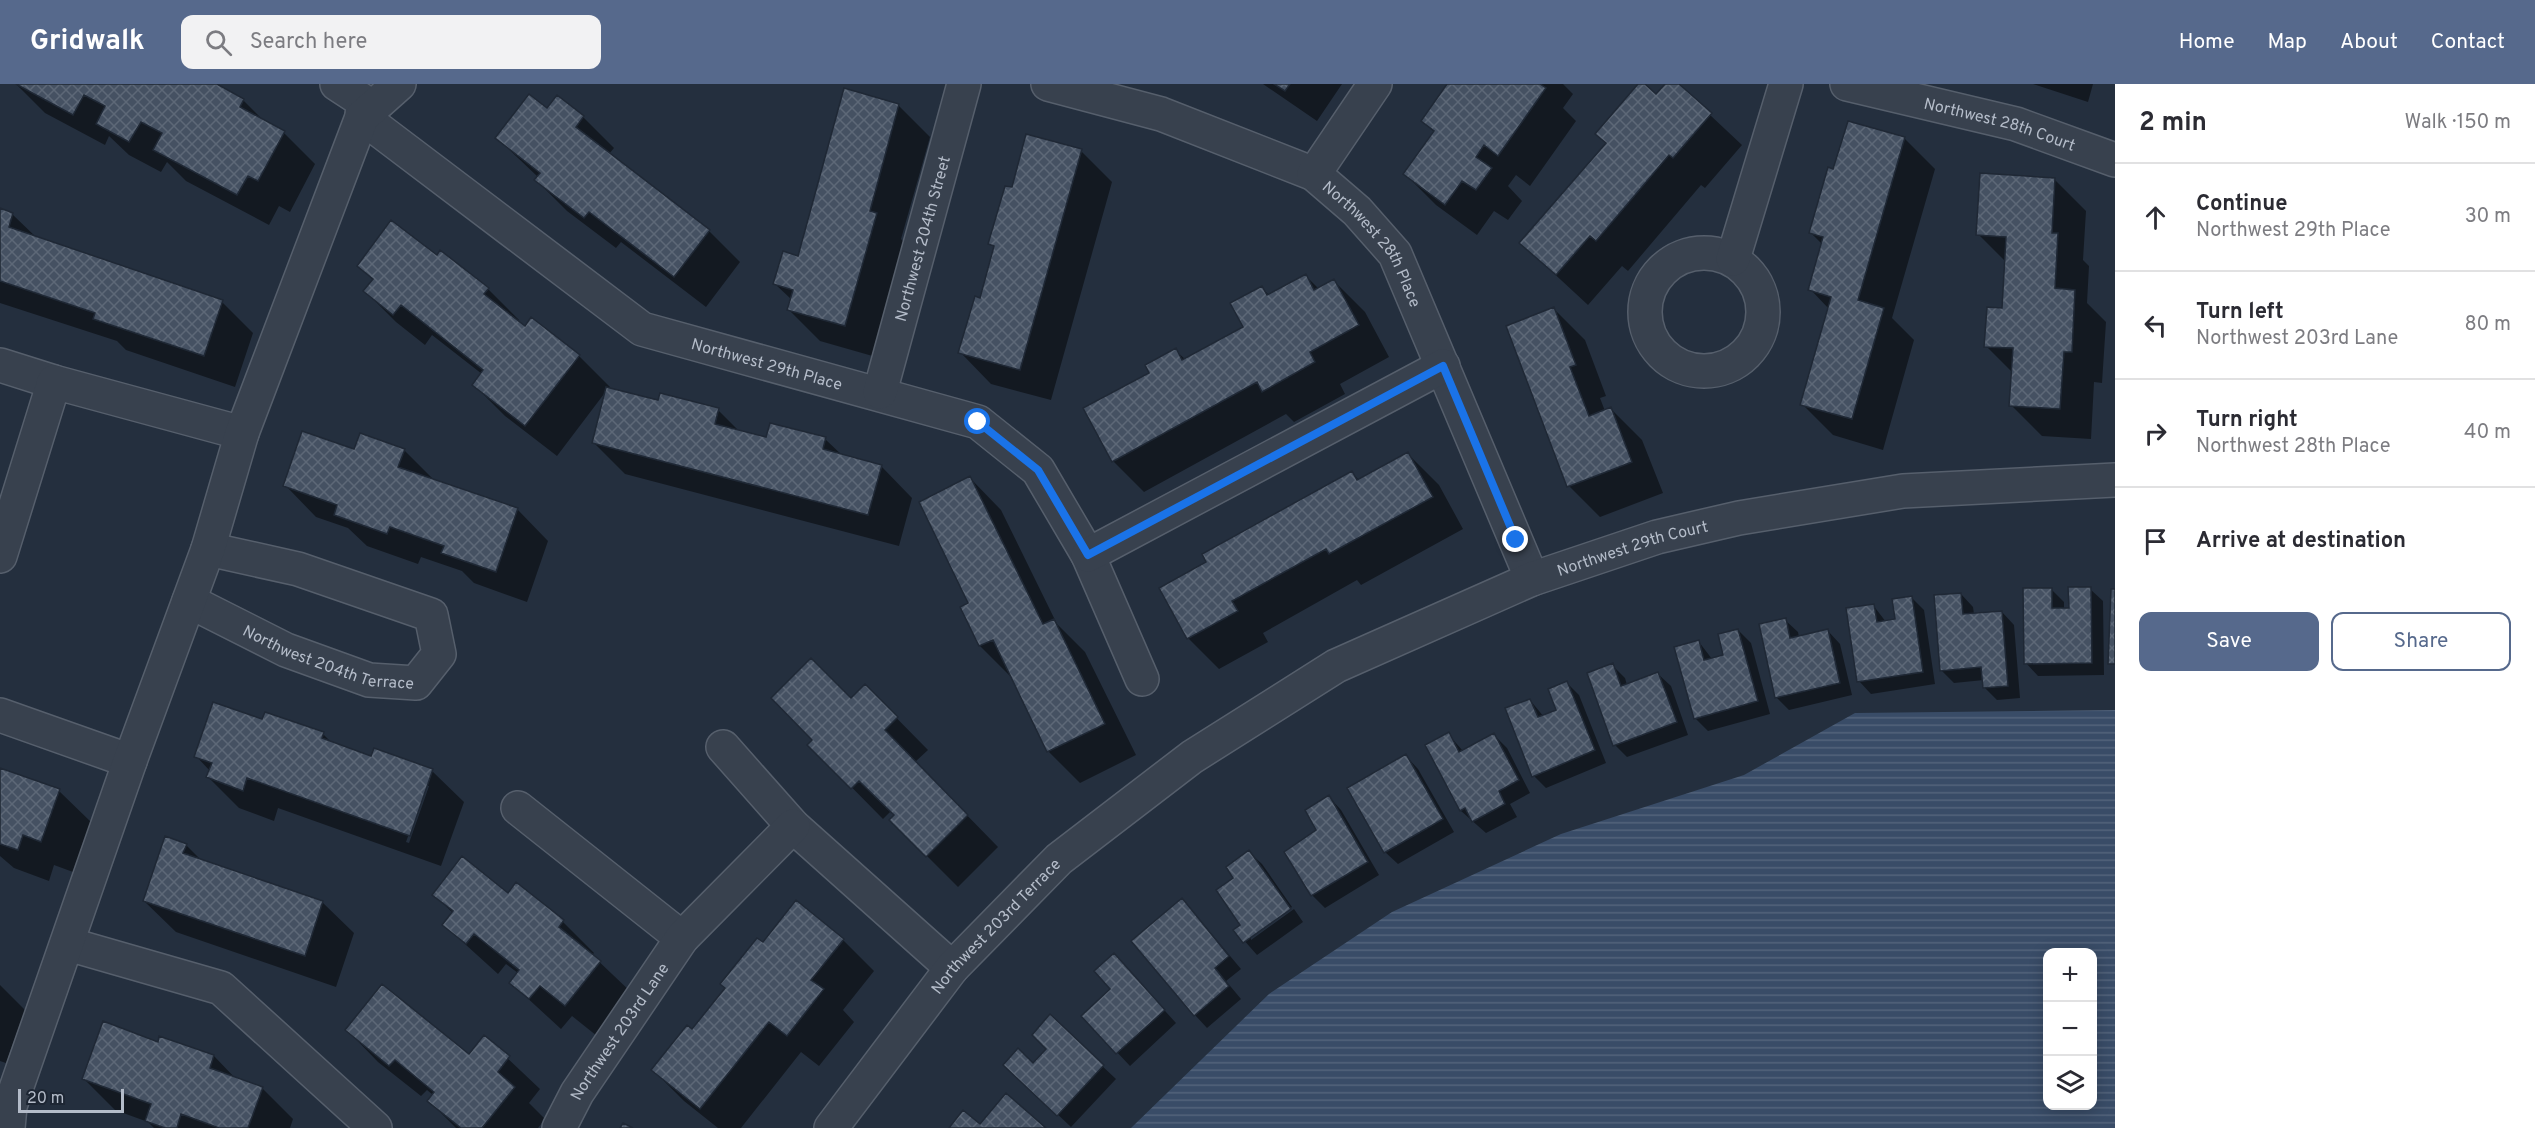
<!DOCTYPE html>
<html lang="en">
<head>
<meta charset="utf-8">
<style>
  body { margin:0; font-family:Overpass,sans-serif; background:#f2f2f3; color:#2b2b33 }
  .controls { position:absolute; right:18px; bottom:18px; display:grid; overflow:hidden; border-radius:12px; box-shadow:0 3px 15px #0003 }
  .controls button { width:54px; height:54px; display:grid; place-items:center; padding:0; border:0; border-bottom:2px solid #e1e1e2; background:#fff; color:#2b2b33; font:30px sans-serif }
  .scale { position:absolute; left:18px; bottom:15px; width:106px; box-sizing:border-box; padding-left:6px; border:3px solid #b4bcc9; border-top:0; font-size:16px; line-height:21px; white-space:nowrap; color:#b4bcc9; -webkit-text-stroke:4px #1d2633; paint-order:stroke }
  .stop { position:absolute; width:18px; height:18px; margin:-14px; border:4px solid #1a73e8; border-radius:50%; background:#fff }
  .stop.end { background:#1a73e8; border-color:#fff; box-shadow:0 2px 6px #0008 }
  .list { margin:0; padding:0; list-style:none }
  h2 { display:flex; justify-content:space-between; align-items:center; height:78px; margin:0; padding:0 24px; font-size:26px }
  h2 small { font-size:20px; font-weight:400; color:#7c7c81 }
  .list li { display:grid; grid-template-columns:39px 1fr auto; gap:18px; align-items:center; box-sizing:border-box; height:108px; padding:0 24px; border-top:2px solid #e1e1e2 }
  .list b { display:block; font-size:22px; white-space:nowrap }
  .list p { margin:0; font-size:20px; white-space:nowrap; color:#7c7c81 }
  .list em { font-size:20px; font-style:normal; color:#7c7c81 }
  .actions { display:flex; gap:12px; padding:18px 24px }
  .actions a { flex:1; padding:14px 0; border:2px solid #56698c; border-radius:12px; text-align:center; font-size:21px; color:#56698c }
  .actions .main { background:#56698c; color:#fff }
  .icon { flex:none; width:33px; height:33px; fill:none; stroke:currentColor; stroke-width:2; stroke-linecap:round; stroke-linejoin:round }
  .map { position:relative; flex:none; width:2115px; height:1044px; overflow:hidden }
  header { display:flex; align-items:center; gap:36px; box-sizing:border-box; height:84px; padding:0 30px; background:#56698c; color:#fff }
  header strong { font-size:28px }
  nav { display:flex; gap:33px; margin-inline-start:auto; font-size:21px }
  .search { width:420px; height:54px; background:#f2f2f3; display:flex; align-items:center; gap:15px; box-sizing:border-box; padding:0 21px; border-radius:12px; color:#7c7c81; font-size:22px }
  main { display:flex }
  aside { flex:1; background:#fff }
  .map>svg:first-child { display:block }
</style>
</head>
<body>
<header>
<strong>Gridwalk</strong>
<div class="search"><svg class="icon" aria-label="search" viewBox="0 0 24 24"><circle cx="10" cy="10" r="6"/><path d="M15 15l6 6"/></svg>Search here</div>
<nav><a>Home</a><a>Map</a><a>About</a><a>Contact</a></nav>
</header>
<main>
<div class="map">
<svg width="2115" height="1044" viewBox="0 0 2115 1044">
  <defs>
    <pattern id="water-rules" width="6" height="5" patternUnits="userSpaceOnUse" patternTransform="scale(1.5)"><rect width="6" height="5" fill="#394c67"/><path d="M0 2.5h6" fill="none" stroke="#53647b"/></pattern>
    <pattern id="building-cross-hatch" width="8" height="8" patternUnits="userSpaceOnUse" patternTransform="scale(1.5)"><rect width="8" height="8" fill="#455162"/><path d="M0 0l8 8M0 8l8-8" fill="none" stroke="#5d6877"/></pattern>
  </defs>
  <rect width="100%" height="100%" fill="#242f3e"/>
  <path fill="url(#water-rules)" fill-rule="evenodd" d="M2115,626V1044H1131L1269,910L1392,828L1561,750L1744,691L1855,629ZM2048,868H2092V1022H2048Z"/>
  <path fill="#0007" fill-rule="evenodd" d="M16,0H213L243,16L266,39L284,49L315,80L290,128L279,122L269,141L186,97L167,78L161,88L129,71L109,52L105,61L45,29Z
    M1263,0H1342L1317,37Z
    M1449,0H1563L1573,10L1563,24L1576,37L1530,102L1516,91L1508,102L1522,117L1508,136L1494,127L1477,151L1436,121L1405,90L1435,49L1423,37Z
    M1640,0L1656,12L1667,0H1677L1742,61L1705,104L1701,101L1628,187L1622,182L1588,221L1521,159L1607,59Z
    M2033,0H2093L2088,18Z
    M898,21L930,53L901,155L908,162L876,273L820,257L789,226L792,216L775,200L799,174Z
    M547,27L583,33L614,64L609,70L709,147L740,178L706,223L621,158L616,164L567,127L536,96L538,93L497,54Z
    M1904,54L1935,85L1892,234L1914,256L1883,366L1833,351L1802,320L1829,225L1810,205L1823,161L1811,149Z
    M1081,67L1112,98L1051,316L991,300L960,268L981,216L995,164L990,159L1013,105Z
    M2055,96L2086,127L2083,176L2089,182L2087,219L2106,238L2102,299L2094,298L2091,355L2042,352L2011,321L2013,289L1986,262L2003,225L2006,178L1978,150Z
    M0,126L12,130L37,154L222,218L253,249L235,303L126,266L117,257L0,219Z
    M437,173L488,205L519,236L517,238L579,272L610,303L608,305L659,318L718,326L740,348L767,355H825L843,372L881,382L912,414L899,462L625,390L593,358L607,306L557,372L505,332L474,301L482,290L432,251L425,261L396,238L365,207L373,196L359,182Z
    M1306,192L1319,205L1334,197L1365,228L1389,273L1340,300L1345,310L1294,338L1286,330L1144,408L1113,377L1151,289L1175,266L1186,276L1245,243L1262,204L1269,211Z
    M1554,225L1585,256L1606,312L1600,314L1605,327L1611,325L1642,356L1663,409L1600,433L1569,402Z
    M404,366L435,397L517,425L548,457L527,518L474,499L462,487L421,473L418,480L367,462L348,444L316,433L285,401L355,367Z
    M1408,370L1439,401L1463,445L1361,501L1357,496L1263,549L1268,558L1219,585L1188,554L1208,478L1352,389L1359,396Z
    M970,394L1001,426L1057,540L1085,568L1136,671L1080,699L1049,668L1012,594L980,562L962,524L970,520Z
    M2051,505L2064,518V526L2070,525L2090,505L2103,517L2104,591L2038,592L2026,579Z
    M1961,510L1973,523L1974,530L2002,528L2014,541L2020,614L1997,616L1984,603V596L1954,599L1941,586Z
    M1911,513L1924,526L1935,600L1871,610L1859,597L1873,521L1886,538L1897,536Z
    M1785,536L1798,548L1799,553L1828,547L1840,560L1852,611L1789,626L1776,613Z
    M1738,546L1751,559L1770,630L1708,647L1695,634L1699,558L1712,575L1725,572Z
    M1612,581L1625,594L1627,601L1658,590L1671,602L1688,651L1627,673L1615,661Z
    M1567,599L1579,611L1606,679L1546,704L1534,692L1530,616L1544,633L1558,627Z
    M865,602L928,666L915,678L998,763L958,803L891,736L896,731L891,727L883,735L810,661Z
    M263,637L323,650L333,660L372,674L432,687L464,718L441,782L278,724L274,737L239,724L208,693L210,687L196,672ZM426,702H429L409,759L406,758Z
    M1448,650L1463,667L1494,651L1507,664L1530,709L1510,720L1517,733L1486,749L1461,727L1427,662Z
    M1406,672L1418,685L1454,748L1398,780L1385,768Z
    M0,685L59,707L91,738L73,788L54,781L49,797L14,784L0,772Z
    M1329,713L1341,726L1379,791L1325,824L1312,811Z
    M186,761L202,777L322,818L354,849L336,903L176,848L144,817Z
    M1249,768L1262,780L1292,823L1251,852V856L1294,825L1303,838L1257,871L1235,846L1242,842L1235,794Z
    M434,811H508L563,838L594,869L592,871L632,909L597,952L572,932L561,945L511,899L518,889L506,880L498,890L444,841L453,829Z
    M1194,829L1241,885L1226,897L1241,915L1207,944L1195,931Z
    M843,856L874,887L843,926L854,938L819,982L801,968L741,1044H718L684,1017L653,986L692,947L763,860Z
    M1126,884L1176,939L1130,982L1083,932L1112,906Z
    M0,901L25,926L6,979L0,977Z
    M1050,933L1116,995L1071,1043L1018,993L1048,965Z
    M347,946L469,973L485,953L540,1005L529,1019L545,1035L538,1044H456L429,1017L433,1011L427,1006L421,1012L378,978Z
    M160,953L214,972L236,995L262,1004L293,1035L290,1044H154L148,1038L115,1026L84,995L159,960Z"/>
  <path fill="url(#building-cross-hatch)" stroke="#1f2835" stroke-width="1.5" d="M16,0H217L244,15L240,23L285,47L258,97L248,92L237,111L153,66L162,49L141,38L129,58L96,40L105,22L84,11L73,31Z
    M1274,0H1290L1285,7Z
    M1447,0H1540L1546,4L1498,72L1484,61L1476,73L1492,84L1476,106L1462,97L1445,121L1403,90L1434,47L1421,37Z
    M1638,0H1645L1656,10L1665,0H1679L1712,29L1673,74L1669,71L1596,157L1590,152L1556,191L1519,159L1606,59L1595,50Z
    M844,4L899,20L870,127L877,129L845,242L787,226L793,206L773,200L783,167L798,172Z
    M529,10L547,24L557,11L584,32L576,43L710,146L674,193L589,128L584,134L534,96L540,89L495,54Z
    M1848,37L1905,53L1858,216L1884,224L1852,335L1800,321L1831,213L1808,206L1823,153L1809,149L1828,83L1833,85Z
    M1026,50L1082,65L1020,286L958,269L975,212L980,214L994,162L988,160L1005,102L1012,103Z
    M1980,89L2055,94L2052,149H2058L2055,204L2075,206L2072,268H2064L2060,325L2009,322L2013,264L1984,263L1987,223L2002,224L2006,153L1976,151Z
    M0,124L13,129L9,143L223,216L204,272L93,235L95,229L0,197Z
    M391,136L437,171L440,166L489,204L484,210L525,242L531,233L580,271L525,342L472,301L483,286L401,221L393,231L363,207L373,195L357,182Z
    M1306,190L1314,206L1334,195L1359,241L1310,268L1315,278L1262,308L1257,298L1112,378L1083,324L1149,289L1145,281L1176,264L1182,276L1243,243L1230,219L1262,202L1267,211Z
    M1554,223L1576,281L1570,283L1589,332L1611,323L1632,378L1567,403L1506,242Z
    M606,303L658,316L660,309L719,324L715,340L766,353L770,339L826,353L823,365L882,381L868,431L592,359Z
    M302,347L354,365L360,349L405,365L398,383L518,424L496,488L441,469L444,462L390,443L387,450L334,431L337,421L283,402Z
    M1408,368L1433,413L1329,470L1326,465L1232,517L1238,527L1187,555L1159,504L1206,478L1202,470L1352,387L1357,396Z
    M970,392L1043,540L1054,535L1105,640L1047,668L993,556L979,562L960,523L968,519L919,418Z
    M2068,503H2091L2092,579L2024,580L2023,504H2052V524H2069Z
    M2111,505H2115V580H2108Z
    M1961,509L1963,530L2002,527L2008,602L1983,604L1981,583L1940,587L1934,511Z
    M1912,512L1923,588L1857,598L1846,524L1874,520L1877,538L1895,535L1892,515Z
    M1786,534L1790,554L1828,545L1840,599L1775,614L1759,540Z
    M1738,545L1758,617L1694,635L1674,563L1699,556L1704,576L1723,571L1718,550Z
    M811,574L851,614L865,600L898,633L885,646L968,731L926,773L889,736L894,731L859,697L851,705L807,661L812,656L771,614Z
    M1613,579L1621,602L1658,588L1677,638L1613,662L1587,589Z
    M1567,597L1595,666L1532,693L1505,624L1530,615L1538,633L1556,626L1548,605Z
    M213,618L262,635L265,628L324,648L322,654L371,672L374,664L433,685L410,752L247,694L243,707L206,693L212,679L194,673Z
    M1449,648L1459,668L1494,649L1519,696L1499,707L1505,720L1472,738L1465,724L1460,727L1425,661Z
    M1406,670L1443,735L1384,769L1347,704Z
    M0,684L60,705L41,758L23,751L18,766L0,760Z
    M1329,711L1368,778L1311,812L1284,768L1316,746L1305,726Z
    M165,752L187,760L183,769L323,817L305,872L143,817Z
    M1249,766L1291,825L1243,859L1233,846L1240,841L1216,806L1233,794L1226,783Z
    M462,772L508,809L516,798L564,836L559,843L601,877L565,922L540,902L529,915L509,899L519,886L474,850L466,860L442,841L453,827L432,811Z
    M1182,814L1229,872L1215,884L1229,902L1194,932L1131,857Z
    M796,816L844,855L811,896L824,905L787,952L769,938L700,1025L651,986L687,941L692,945L725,904L720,900L757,854L763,858Z
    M1114,869L1165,926L1116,970L1081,932L1110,905L1094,887Z
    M382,900L469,970L484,951L510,972L498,988L515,1003L482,1044H461L427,1017L434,1008L395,976L389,982L345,946Z
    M1050,930L1104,981L1057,1032L1003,981L1018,964L1033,979L1046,965L1032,951Z
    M103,937L158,958L159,952L214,971L210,984L263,1003L248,1044H219L181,1030L177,1044H165L145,1037L151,1020L82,995Z
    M1006,1009L1046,1044H949L963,1026L980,1040Z
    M623,1039L633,1044H620Z"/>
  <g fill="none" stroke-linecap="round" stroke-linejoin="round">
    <g stroke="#565f6c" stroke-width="36">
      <g id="minor">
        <path id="s1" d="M337,0L363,17L362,33L642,245L978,338L1038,386L1088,471L1142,595"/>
        <path id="s2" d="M1048,0L1161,30L1314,90L1357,127L1395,170L1532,495"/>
        <path id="s3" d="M1847,0L2016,40L2115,76"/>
        <path d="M1314,90L1375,0"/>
        <circle cx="1704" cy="228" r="59"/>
        <path d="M1733,175L1786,0"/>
        <path d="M0,281L54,298"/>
        <path id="s4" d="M880,308L964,0"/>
        <path d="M1088,471L1443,282"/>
        <path d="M0,472L54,298L242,349"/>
        <path id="s5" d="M189,517L286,566L369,596L416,599L439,570L431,531L298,485L208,465"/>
        <path d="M0,631L130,677"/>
        <path d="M723,663L793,742L952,884"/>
        <path d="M518,724L682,854"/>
        <path d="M68,860L221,904L375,1044"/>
        <path d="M8,1044L10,1022L130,677L208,465L242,349L362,33L399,0"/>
        <path id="s6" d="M559,1044L577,1009L682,854L793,742"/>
      </g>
    </g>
    <g stroke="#565f6c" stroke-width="36">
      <g id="tertiary">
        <path id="s7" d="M831,1044L952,884L1059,775L1192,673L1336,582L1532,495L1657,453L1739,434L1903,407L2115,396"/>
      </g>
    </g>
    <use href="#minor" stroke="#38414e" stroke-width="33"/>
    <use href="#tertiary" stroke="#38414e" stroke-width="33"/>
  </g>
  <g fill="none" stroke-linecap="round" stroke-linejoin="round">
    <path stroke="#1a73e8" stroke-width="8" d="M978,338L1038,386L1088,471L1443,282L1516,456"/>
  </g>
  <g text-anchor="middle" stroke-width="6" stroke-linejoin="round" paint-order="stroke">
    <g font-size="16" fill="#b4bcc9" stroke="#1d2633">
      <text dy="6" stroke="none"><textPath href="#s3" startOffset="158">Northwest 28th Court</textPath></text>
      <text dy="6" stroke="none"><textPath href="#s4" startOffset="159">Northwest 204th Street</textPath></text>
      <text dy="6" stroke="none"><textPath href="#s2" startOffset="374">Northwest 28th Place</textPath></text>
      <text dy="6" stroke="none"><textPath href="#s1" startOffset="528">Northwest 29th Place</textPath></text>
      <text dy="6" stroke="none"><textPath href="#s7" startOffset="1011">Northwest 29th Court</textPath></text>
      <text dy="6" stroke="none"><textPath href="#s5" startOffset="152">Northwest 204th Terrace</textPath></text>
      <text dy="6" stroke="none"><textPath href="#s7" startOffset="261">Northwest 203rd Terrace</textPath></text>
      <text dy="6" stroke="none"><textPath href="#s6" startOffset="114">Northwest 203rd Lane</textPath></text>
    </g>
  </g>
</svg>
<div class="controls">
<button>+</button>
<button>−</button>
<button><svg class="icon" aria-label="layers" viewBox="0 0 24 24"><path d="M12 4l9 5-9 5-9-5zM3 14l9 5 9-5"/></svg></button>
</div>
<div class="scale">20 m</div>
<div class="stop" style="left:978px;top:338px"></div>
<div class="stop end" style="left:1516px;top:456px"></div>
</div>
<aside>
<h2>2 min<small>Walk · 150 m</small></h2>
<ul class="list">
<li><svg class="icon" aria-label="ahead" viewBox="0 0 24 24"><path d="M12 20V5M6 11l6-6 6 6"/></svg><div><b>Continue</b><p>Northwest 29th Place</p></div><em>30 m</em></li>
<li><svg class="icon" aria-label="left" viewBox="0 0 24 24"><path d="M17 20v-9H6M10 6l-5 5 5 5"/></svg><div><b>Turn left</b><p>Northwest 203rd Lane</p></div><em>80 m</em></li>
<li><svg class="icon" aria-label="right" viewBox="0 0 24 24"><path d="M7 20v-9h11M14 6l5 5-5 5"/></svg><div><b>Turn right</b><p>Northwest 28th Place</p></div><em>40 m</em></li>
<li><svg class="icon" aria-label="arrive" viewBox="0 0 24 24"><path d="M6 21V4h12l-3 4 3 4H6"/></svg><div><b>Arrive at destination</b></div></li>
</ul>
<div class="actions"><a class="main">Save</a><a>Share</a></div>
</aside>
</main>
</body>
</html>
